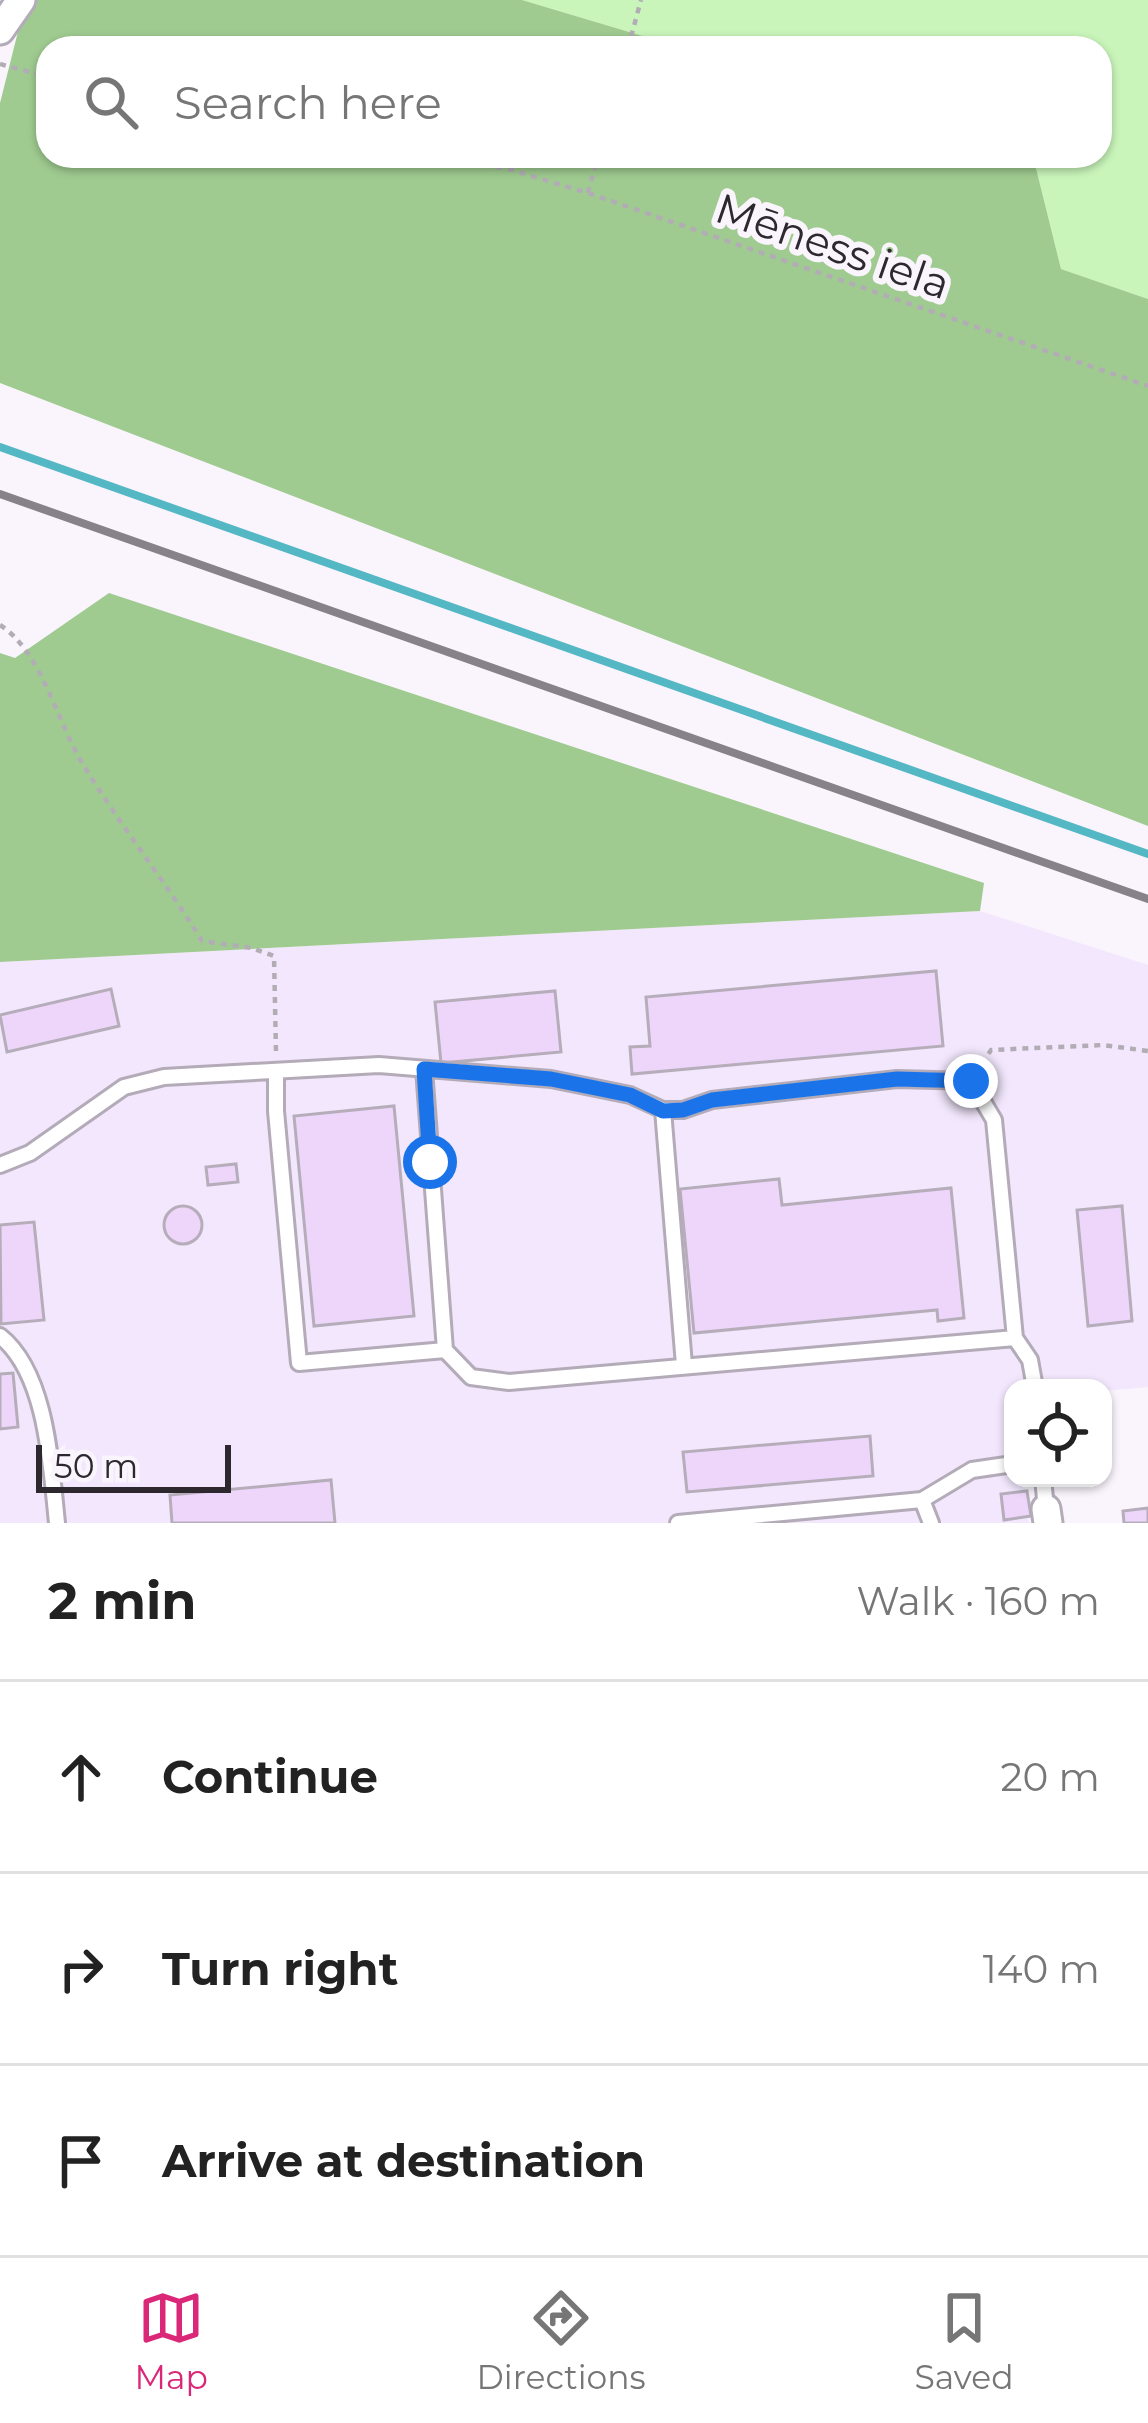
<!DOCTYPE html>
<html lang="en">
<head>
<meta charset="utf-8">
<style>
  body { margin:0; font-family:Montserrat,sans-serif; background:#f6f6f6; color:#222 }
  .controls { position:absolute; right:36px; bottom:36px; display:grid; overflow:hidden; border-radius:24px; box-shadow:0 3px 9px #0004 }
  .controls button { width:108px; height:108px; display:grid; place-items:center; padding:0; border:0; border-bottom:3px solid #e0e0e0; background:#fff; color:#222; font:60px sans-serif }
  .scale { position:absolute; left:36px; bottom:30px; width:195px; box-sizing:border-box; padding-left:12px; border:6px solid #2c282e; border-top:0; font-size:33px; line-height:42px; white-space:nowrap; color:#2c282e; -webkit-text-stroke:9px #faf4fd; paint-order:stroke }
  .stop { position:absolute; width:36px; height:36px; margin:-27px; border:9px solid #1a73e8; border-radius:50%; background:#fff }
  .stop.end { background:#1a73e8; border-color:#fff; box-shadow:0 3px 12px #0008 }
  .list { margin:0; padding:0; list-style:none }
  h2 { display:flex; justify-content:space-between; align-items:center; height:156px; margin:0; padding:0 48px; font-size:51px }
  h2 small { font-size:39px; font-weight:400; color:#767676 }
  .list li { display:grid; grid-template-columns:78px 1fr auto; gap:36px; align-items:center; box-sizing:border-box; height:192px; padding:0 48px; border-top:3px solid #e0e0e0 }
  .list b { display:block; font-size:45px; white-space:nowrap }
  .list em { font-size:39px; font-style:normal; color:#767676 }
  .icon { flex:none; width:66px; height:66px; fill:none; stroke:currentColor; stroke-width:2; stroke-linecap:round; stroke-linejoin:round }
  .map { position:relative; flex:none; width:1148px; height:1523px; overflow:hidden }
  .search { position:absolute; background:#fff; box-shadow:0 3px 9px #0004; left:36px; right:36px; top:36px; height:132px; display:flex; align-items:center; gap:30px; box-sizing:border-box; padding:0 42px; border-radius:36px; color:#767676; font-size:45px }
  .sheet { height:732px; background:#fff }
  nav { display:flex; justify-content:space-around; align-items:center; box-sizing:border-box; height:168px; border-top:3px solid #e0e0e0; background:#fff; font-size:33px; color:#767676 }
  nav a { display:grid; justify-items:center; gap:6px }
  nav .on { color:#db2777 }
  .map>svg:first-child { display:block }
</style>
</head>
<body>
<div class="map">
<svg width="1148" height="1523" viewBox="0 0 1148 1523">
  <rect width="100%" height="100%" fill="#faf4fd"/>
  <path fill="#f2e7fc" d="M980,911L1148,965V1387L1103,1391L1013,1388V1478H1024L1029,1523H0V962Z"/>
  <path fill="#c9f5ba" d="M522,0H1148V299L1061,269L1033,156H1100V48H683Z"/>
  <path fill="#9fcb90" d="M26,0H522L683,48H48V156H1033L1061,269L1148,299V826L0,383V103Z
    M109,593L984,883L980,911L0,962V653L15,658Z"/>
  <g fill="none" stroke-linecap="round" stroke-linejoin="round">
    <path stroke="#54b7c4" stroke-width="8" d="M0,447L1148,854"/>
  </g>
  <path fill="#eed6fb" stroke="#b6adbb" stroke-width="3" d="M936,971L943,1046L632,1074L630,1047L650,1046L646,997Z
    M111,989L119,1026L7,1052L0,1015Z
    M555,991L561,1052L441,1063L435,1002Z
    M394,1106L414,1316L314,1326L294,1116Z
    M236,1164L238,1182L208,1185L206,1167Z
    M779,1179L782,1205L951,1188L964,1318L938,1321L937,1310L694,1333L680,1189Z
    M164 1225a19 19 0 1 1 38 0a19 19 0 1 1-38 0Z
    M1122,1206L1132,1321L1088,1326L1077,1210Z
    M34,1222L44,1320L1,1324L0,1225Z
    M13,1373L18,1427L0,1429V1374Z
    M870,1436L873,1476L687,1492L683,1452Z
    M331,1480L335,1523H172L170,1495Z
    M1027,1491L1031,1516L1004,1520L1001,1494Z
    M1148,1508V1523H1124L1123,1511Z"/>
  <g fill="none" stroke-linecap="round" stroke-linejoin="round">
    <g stroke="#b4abb9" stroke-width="20">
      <path id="service" d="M424,1069L445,1350L471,1377L509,1382L1015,1338
        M276,1073V1111L299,1363L445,1350
        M663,1110L684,1365
        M0,1165L30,1153L124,1087L164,1077L379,1065L551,1079L630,1095L663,1110H683L712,1100L897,1079L971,1081L994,1120L1015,1338L1030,1360L1035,1388
        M0,1336C47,1373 51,1467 57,1523
        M1043,1478L1046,1509
        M922,1500L972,1470L1013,1464
        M678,1523L922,1500L931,1523"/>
    </g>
    <g stroke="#b4abb9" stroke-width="33">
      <path id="minor" d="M0,30L21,0
        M1046,1509L1048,1523"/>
    </g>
    <path stroke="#b2adb5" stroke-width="4.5" stroke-dasharray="6 6" stroke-linecap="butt" d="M628,48L641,0
      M0,64L48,77
      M425,156L508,169L588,193L1148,386
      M588,193L598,156
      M0,625C41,651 57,721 81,761C118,823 164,879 202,941L252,948L274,956L276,1052
      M982,1064L991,1050L1103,1045L1148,1051"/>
    <use href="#service" stroke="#fff" stroke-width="14"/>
    <use href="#minor" stroke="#fff" stroke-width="27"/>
    <path stroke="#878289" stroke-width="8" d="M0,494L1148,899"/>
  </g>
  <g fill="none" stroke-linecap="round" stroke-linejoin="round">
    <path stroke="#1a73e8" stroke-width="15" d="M430,1162L424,1069L551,1079L630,1095L663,1111L683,1110L712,1100L897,1079L971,1081"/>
  </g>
  <g text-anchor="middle" stroke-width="12" stroke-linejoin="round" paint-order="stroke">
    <g font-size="42" fill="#2c282e" stroke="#faf4fd">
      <text transform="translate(833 246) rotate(19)" y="15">Mēness iela</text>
    </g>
  </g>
</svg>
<div class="controls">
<button><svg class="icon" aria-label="locate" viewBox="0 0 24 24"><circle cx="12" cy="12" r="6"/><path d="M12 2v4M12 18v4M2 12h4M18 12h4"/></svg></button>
</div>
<div class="scale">50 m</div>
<div class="stop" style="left:430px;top:1162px"></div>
<div class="stop end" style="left:971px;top:1081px"></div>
<div class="search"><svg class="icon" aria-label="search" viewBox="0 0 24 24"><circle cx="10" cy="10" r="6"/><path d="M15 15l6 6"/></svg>Search here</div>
</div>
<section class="sheet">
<h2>2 min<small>Walk · 160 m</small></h2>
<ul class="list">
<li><svg class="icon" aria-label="ahead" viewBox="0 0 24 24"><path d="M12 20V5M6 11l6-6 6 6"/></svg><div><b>Continue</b></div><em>20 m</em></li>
<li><svg class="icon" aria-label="right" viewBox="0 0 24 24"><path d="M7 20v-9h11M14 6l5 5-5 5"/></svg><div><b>Turn right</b></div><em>140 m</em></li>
<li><svg class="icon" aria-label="arrive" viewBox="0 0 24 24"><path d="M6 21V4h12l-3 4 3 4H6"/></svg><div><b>Arrive at destination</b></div></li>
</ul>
</section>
<nav>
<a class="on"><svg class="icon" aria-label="map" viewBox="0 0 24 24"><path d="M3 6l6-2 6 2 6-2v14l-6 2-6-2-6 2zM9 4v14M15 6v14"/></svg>Map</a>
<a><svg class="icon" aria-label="directions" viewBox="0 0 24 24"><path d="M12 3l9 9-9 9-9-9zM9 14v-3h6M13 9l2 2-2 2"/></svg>Directions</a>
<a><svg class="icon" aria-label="saved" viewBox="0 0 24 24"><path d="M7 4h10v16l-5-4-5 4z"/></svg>Saved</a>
</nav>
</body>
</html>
